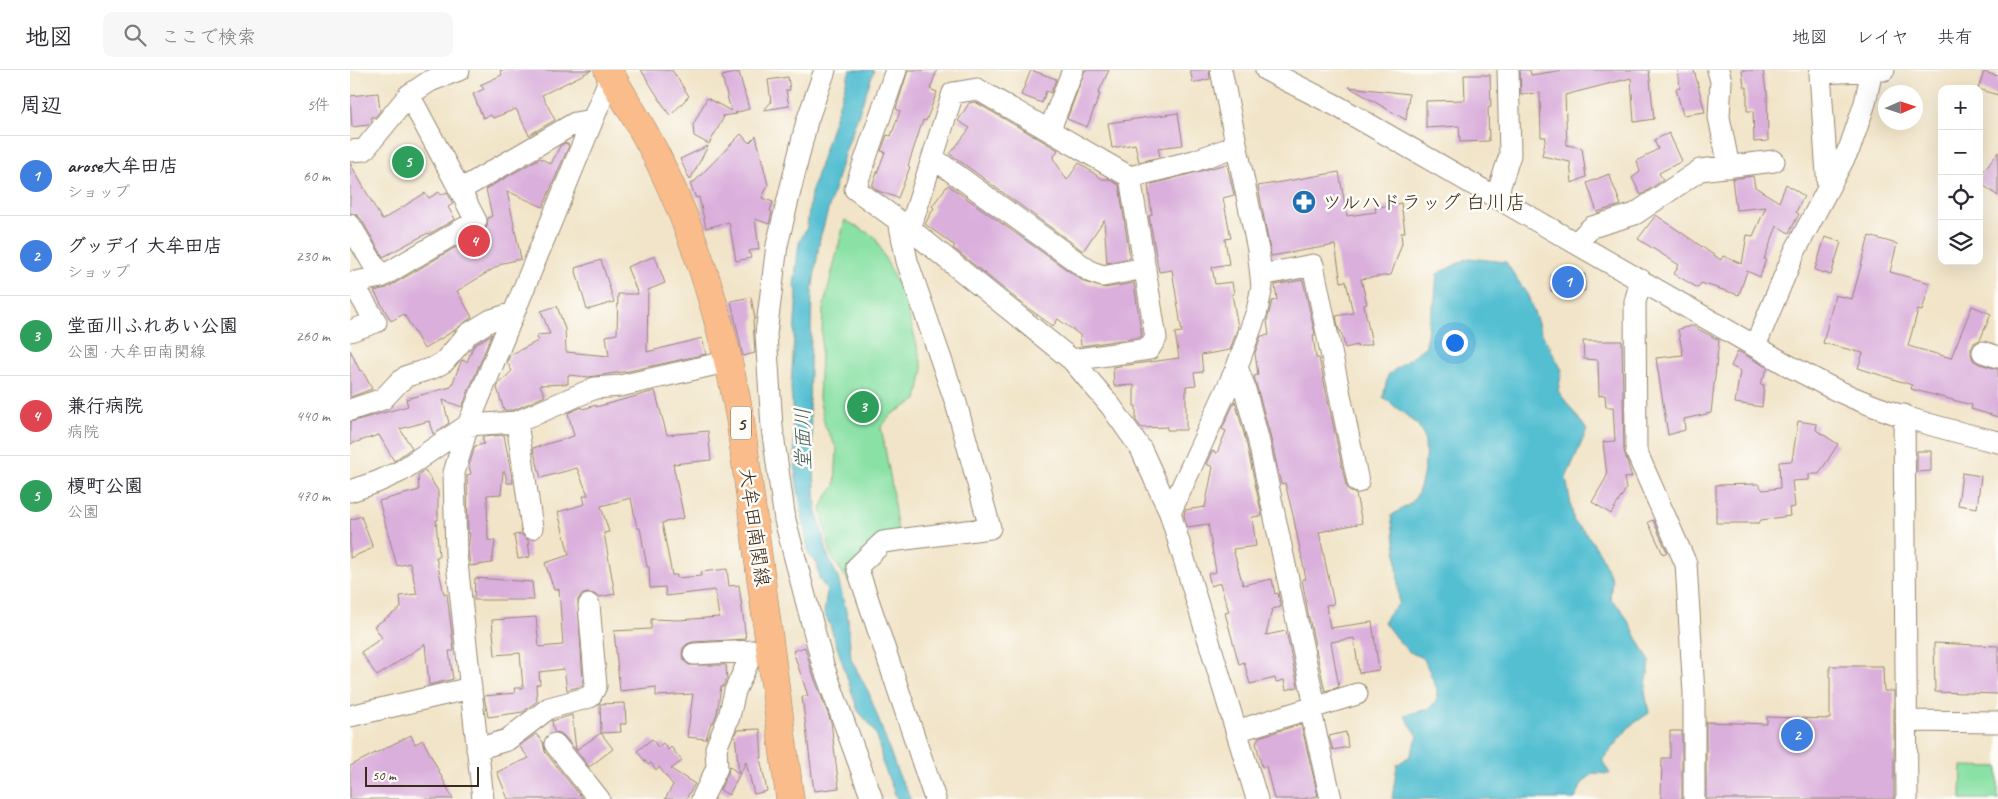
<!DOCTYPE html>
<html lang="ja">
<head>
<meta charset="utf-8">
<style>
  body { margin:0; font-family:Caveat,"Klee One",sans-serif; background:#f7f7f7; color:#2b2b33 }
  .controls { position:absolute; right:15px; top:15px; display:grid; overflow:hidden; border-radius:10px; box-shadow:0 5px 20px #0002 }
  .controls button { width:45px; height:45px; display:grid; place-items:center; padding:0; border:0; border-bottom:1px solid #e1e1e2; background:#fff; color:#2b2b33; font:25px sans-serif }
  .compass { position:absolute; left:1528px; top:15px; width:45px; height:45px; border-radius:50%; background:#fff; box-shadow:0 5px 20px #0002; rotate:87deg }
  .scale { position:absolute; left:15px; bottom:12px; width:114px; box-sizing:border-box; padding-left:5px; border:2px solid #3b2a1e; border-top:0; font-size:14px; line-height:18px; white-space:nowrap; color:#3b2a1e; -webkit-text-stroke:4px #fdfcf7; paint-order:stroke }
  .you { position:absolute; left:1104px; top:272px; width:18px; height:18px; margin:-12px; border:4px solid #fff; border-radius:50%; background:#1a73e8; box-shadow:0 0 0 8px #1a73e833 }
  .badge { display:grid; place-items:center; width:32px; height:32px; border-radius:50%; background:#b45309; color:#fff; font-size:16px; font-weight:700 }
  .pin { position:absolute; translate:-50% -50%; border:2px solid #fff; box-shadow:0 1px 5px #0006 }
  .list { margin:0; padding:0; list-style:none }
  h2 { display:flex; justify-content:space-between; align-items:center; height:65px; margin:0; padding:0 20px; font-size:21px }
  h2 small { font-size:16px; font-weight:400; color:#7c7c81 }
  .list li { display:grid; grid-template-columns:32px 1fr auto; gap:15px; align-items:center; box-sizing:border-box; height:80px; padding:0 20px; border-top:1px solid #e1e1e2 }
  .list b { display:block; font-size:19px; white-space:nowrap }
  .list p { margin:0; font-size:16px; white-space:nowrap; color:#7c7c81 }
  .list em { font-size:16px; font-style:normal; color:#7c7c81 }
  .icon { flex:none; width:28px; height:28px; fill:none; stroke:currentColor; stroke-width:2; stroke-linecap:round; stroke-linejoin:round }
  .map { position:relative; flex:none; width:1648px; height:729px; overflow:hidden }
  header { display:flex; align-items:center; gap:30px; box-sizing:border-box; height:70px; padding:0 25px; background:#fff; border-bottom:1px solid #e1e1e2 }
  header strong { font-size:24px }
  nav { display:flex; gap:28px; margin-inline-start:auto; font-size:18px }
  .search { width:350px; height:45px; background:#f7f7f7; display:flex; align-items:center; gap:12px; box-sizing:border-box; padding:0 18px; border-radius:10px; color:#7c7c81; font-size:19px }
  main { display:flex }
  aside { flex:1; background:#fff }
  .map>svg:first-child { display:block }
</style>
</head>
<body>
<header>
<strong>地図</strong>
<div class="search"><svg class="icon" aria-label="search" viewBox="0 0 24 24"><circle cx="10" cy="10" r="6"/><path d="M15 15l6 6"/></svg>ここで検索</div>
<nav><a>地図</a><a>レイヤ</a><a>共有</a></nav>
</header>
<main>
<aside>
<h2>周辺<small>5件</small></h2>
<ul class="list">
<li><span class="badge" style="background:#3f7fe0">1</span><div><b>arose大牟田店</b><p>ショップ</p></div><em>60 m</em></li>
<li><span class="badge" style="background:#3f7fe0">2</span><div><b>グッデイ 大牟田店</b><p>ショップ</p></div><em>230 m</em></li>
<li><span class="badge" style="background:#2e9e5b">3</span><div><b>堂面川ふれあい公園</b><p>公園 · 大牟田南関線</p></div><em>260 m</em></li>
<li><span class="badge" style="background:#e0444e">4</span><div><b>兼行病院</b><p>病院</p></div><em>440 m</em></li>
<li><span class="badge" style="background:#2e9e5b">5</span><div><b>榎町公園</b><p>公園</p></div><em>470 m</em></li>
</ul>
</aside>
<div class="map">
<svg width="1648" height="729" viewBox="0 0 1648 729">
  <rect width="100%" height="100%" fill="#fdfcf7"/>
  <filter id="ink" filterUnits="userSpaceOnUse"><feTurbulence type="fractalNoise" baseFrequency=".02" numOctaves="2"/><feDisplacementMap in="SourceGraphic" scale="10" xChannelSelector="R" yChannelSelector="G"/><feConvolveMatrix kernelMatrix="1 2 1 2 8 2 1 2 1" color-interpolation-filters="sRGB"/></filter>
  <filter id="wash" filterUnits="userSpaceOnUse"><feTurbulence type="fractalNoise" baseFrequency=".0096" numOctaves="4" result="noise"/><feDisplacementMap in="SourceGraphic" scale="20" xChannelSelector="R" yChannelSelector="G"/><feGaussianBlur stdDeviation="1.12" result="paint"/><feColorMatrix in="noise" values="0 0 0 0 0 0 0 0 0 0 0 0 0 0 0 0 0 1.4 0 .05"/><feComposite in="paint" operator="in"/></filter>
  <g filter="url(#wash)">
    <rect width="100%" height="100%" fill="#f1e4c8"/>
    <path fill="#8ae1a5" stroke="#628662" d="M495,150L525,167L555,230L573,299L567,330L542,344L531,357L541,411L548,463L539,482L499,512L481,486L471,439L475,429L485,416L487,379L475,356L469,328L473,239Z
      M1612,696L1648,697V729H1611Z"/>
    <path fill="#55bfd2" stroke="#487478" d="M500,0H524L494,85L470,168L462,222L459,338L462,362L466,438L478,486L488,508L498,549L501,589L519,623L547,701L561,729H547L532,692L530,678L526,664L518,652L508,641L480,555L474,543L477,521L469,508L467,493L459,485L446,408L441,317L447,220L444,216L449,173L457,157L461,123Z
      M1119,188L1156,192L1178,226L1191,262L1212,300L1208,321L1237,360L1216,408L1224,452L1237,464L1251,485L1262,510L1260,528L1272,540L1300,592L1295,622L1299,643L1280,656L1252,690L1260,704L1243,703L1232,714L1225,729H1042L1047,695L1060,686L1068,666L1054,645L1079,639L1087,630V619L1074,589L1058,581L1046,568L1034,552L1038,544L1049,534L1046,477L1041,446C1047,441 1057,437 1063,431C1074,418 1080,375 1071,360C1066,351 1042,335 1033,327L1038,305L1076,276L1078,255L1085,229L1087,204Z"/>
    <g id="blocks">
      <path fill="#daafdc" d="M150,0H242L192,25L205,50L179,65L166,39L143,48L141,45L133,48L123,24L134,19L130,15L152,5Z
        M291,0H322L339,26L320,46Z
        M558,0H587L580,19L587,22L576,51L573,50L558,96L560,97L548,128L528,121L522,116L535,82L531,81L537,65L541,66L550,41L546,39Z
        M681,0L706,9L701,23L696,21L692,33L671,25Z
        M735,0H759L748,24H750L737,57L717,49Z
        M840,0H859L860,9L843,13Z
        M1170,0H1180L1181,5L1214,0H1299L1304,49L1284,52L1281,8L1215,25L1217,75L1232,78L1236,107L1222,113L1220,92L1192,86L1196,67H1191L1190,23L1171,24Z
        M1328,0H1344L1355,42L1333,45L1326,19L1330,18Z
        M1392,0H1413L1416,21H1417L1418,71L1404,72L1403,41H1397V17H1394Z
        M389,2L399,39L385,43L387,44L372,46L374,47L359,74L344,66L343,55L357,28L381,41L372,6Z
        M1634,2L1648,6V25L1628,19Z
        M1114,5H1140L1141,37L1138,38L1139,71L1110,72L1109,56L1076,58V31L1115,30Z
        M438,7L440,20H436L439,36L414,40L421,32L418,10Z
        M999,17L1059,24L1056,50Z
        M28,23L30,41L25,47H21L22,51L18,55L2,57L0,26Z
        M625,32L708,80L703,88L717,110L729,93L752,109H758L769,115L780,188L757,193L754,150L733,181L600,84L620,58L608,51L619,33Z
        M828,43L833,75L808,78L810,87L789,92L785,74L762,78L758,53Z
        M1319,63L1332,91L1309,103L1313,110L1291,125L1282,108L1290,102L1287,91L1308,79L1304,70Z
        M391,64L399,73L406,66L418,115L412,128L423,132L420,141L422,142L419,154L405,149L409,179L399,181L401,188L386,191L379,152L356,158L349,127L346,128L340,114L344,112Z
        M215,73L219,75L193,137L157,121L171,189L153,193L107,221L122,247L105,260L74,279L54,244L41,251L24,221L37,218L133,161L137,157L138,148L142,146L136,119L190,88L201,94L210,76Z
        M358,76L340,110L330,89Z
        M1648,82V126L1629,112V107Z
        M0,93L32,150L75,123L79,128L89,122L91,125L97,122L103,134L98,137L105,149L79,164L78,163L33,187L11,149L6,144L0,143Z
        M877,94L884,125L873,128L881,168L875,169L879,194L862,197L865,214L882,212L884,224H882L888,257L880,280L851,285L853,302L844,303L846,315L836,316V360H817V357L792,358L786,351V336H784V315L764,316L763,297L829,288L825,263L832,262L822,200L809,202L799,146L802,145L798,115Z
        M989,102L997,146L1026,142L1025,138L1051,133L1055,162L1051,163L1052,173L1041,205L1011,209L1017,234L1014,235L1022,274L1007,277V275L995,278L991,261H989L986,246L1003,243L996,211L991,212L985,175L921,186L908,116Z
        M1259,104L1271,135L1247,142L1237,113Z
        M1403,106L1405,117L1429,132L1436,114L1454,126L1446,142L1449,144L1439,163L1427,156L1414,189H1416L1410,207L1397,201L1389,225L1351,213L1348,218L1324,204L1329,195L1288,169L1306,145L1371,190L1373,186L1392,194L1397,165L1403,166L1416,137L1386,140L1382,109Z
        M598,115L734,212L755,218L784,213L792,267L731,276L730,265L708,249L703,256L679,239L603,178L605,176L575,154L584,138L582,136Z
        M1519,166L1547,174L1540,202L1580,213L1572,241L1568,240L1558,276L1601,288L1622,236L1641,244L1630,270L1624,273L1621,278V284L1623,290L1629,294L1648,299V347L1621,339L1622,335L1561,319L1562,315L1508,298L1513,283L1473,273L1485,225L1502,229Z
        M1475,167L1491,172L1481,205L1465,200Z
        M305,186L315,213L298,220L297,282L352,268L356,284L279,301L239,307L218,305V314L190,315L195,326L164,340H154L147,318L149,313L162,301L157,292L160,285L188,271L187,265L200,264L191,241L207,236L215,259L216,282L259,286L256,266L267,264L268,224H288L277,197Z
        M251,190L264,232L237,240L225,198Z
        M1235,204V221H1201V205Z
        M953,210L965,265H963L966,288H969L996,415L999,421L1006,424L1012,453L969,462L984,534L976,535L980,558L1022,552L1029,600L1009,603L1004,568L981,572L989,617L975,621L958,543L952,509H956L943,445L935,413L931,414L920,365L904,306L908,305L905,283L911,266L919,265L917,251L922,231L927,230L925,215Z
        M401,227L405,249L403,250L405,283L393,286L381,231Z
        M1342,256L1369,270L1361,343L1334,349L1335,360L1318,365L1306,288L1333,285L1328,259Z
        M142,264L112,337L93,330L99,353L83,364L79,351L50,359L62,378L44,391L29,365L0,374V352L58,336L56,329L101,317L111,292L112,290L117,292L122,279L126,274Z
        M1233,271H1272L1274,381L1282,407L1274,408L1276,419L1261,444L1242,432L1257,406L1253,372L1265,371L1263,337H1256L1255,325L1249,326L1248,290L1234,289Z
        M0,280L10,301L12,300L22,319L0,327Z
        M1388,281L1418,298L1410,314L1414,315L1412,337L1385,333L1390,301L1381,296Z
        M305,321L317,365L358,361L361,390L323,394L334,448L312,453L322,505H327V508L351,506V502L377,499L379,516L389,515L396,569L343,572L337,574L333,578L332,584L334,591L339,595H376L377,608L373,617H371L367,643L363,653H361L356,669L337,667L343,624L306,626V617L270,621L264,561L301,559V549L328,550L369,547L365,520L316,526L315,517L300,518L299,497H297L290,458H287L281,428L251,436L259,462L254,463L265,524L249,527L244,524L237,523L231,525L228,530L233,613L232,616L217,620L214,599L189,602L190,614L186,615L187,631L173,642L138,647L134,626L165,623L164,618H173L170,583L145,585L142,550L186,547L189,577L213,575L209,519L204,520L195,493L219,485L208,442L235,434L233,426L238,425L227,398L191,408L183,378L224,366L218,343L232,337L233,339L246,335V337Z
        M885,331L896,371L912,446L902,447L906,476L883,479L893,515L922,509L925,524L928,523L931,537L922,539L916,565L936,561L948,617L936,620L934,610L926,612L925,608L900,614L894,592L889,594L875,543L879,542L870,513L861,516L858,504L866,502L858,454L837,457L834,445L835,440L855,437L863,397L856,394L862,381L867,383L876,361L872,359Z
        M1448,351L1467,354L1466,360L1488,374L1469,404H1459V410L1442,411L1445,437L1439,438L1440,446L1411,450L1409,453H1366V415L1408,414L1413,420L1430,418L1429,392L1442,391Z
        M154,365L163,413H157L155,402H153L151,424L137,425L138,470L145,471L142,493L120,496L118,478L120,463H118L117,405L121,404L119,396L125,376L134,374L132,367Z
        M1567,381H1581V401L1567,402Z
        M75,400L88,421V450H86L89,487H86L94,524H97L104,581H99L103,609L79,615L75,574L27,606L11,582L32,568L24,556L51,538L50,526L67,524L60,493L47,496L29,431L69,420L68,405Z
        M1612,403L1631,406L1627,438L1608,435Z
        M11,446L23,478L0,488V450Z
        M1303,450L1317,482L1313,484L1298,452Z
        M171,464L178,470L180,487L168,489L164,465Z
        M125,508L182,512L184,530H124Z
        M1584,573L1648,576V624L1585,622Z
        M455,577L461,599L481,652L489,718L464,721L452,627L458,626L443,581Z
        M1480,596H1533L1534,621H1544V729H1356V652L1417,654V647L1480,649Z
        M275,633L276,654H270L271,662L251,663L263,679L239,697L226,680L251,663L250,634Z
        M222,645L226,680L214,666L210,663L204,662L202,651Z
        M951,654L968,726L952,729H924L916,696L912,697L906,673L909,667Z
        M410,659L412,688H410L417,721L404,724L396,692L379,725L370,720L378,703L379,696L389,704L385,664L387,660Z
        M1320,661H1332V729H1311L1312,688H1320Z
        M996,662L998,677L983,680L979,666Z
        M186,664L193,672L195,682L233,729H158L147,702L179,688L169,676Z
        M61,665L65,674L73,670L103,729H0V696Z
        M302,669L308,677L313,673L318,680L321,677L332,691L321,699L345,714L336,729H315L323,715L309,697L306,700L301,693L298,695L287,681Z"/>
    </g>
  </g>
  <g filter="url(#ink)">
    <use href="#blocks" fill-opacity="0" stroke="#968773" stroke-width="1"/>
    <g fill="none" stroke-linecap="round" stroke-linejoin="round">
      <g stroke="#968773" stroke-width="23">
        <path id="minor" d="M475,0L457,51L427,175L416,264L422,357L435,450L473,595L522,729
          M546,0L505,119L560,159L722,290L760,335L791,379L820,443L907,729
          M916,0L987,36L1441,297C1456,304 1471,313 1486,320C1537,344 1593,359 1648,372
          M1368,0L1371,11L1369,47L1379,97
          M59,25L110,120
          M700,59L723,0
          M0,81L14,80L59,25L80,11L109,0
          M583,88L741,202L753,206L795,198
          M1478,119L1470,3L1534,0
          M1146,128L1160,85L1158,0
          M549,151L557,191L606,333L640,458L533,472L507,497L585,729
          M0,155L31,207
          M560,159L603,23L627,19L780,107L844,91L886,76
          M1226,173L1242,157L1285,144L1350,100L1424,91
          M911,205L963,195L1008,412
          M1291,210L1285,232L1286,381L1336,494L1344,623V729
          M0,213L31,207L126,151L110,120L225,53L242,50
          M0,261L26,252L2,212
          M1405,276L1445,181L1500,77L1515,33L1522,0
          M1633,282L1648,287
          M722,290L799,279L806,268L780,107
          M887,297L894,316L908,368L965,636
          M0,340L33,329L48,313L57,306L83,298L94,292L118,264L141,250L164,243
          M1554,345L1557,729
          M167,352L182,458
          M0,421L27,412L51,401L118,355L167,352L245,318L270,316L380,291
          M820,443L887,297L907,241L912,216L908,180L871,0
          M344,584L403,581
          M960,638L981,729
          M0,646L121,618
          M1556,651L1648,652
          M886,661L1007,624
          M205,674L249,729
          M127,679L157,670L199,638L240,627L246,616L239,535
          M133,729L106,484L104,403L118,355L261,5
          M352,729L367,698L366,678L379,647L385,621L403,581L421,578"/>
      </g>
      <g stroke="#968773" stroke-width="29">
        <path id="major" d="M258,0C275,31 295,61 310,93C350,176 374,259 390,349L440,729"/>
      </g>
      <use href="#minor" stroke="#fff" stroke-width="21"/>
      <use href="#major" stroke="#f9bc8a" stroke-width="28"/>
    </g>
  </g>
  <defs>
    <g id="pharmacy-disc" transform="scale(1.25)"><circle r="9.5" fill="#1f6fb2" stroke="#fdfcf7"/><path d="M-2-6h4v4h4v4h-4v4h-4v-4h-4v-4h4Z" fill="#fff"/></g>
  </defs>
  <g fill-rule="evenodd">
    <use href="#pharmacy-disc" x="954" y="132"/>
  </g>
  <g text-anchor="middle" stroke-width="5" stroke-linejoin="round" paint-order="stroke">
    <rect fill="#fdfcf7" stroke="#75695f" stroke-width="1" x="381" y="336.5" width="20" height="33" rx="4"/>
    <g font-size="19" font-weight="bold" fill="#3b2a1e">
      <text x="391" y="360">5</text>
    </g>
    <g font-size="20" fill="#3b2a1e" stroke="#fdfcf7" text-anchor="start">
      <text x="972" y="139">ツルハドラッグ 白川店</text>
    </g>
    <g font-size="20" fill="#3b2a1e" stroke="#fdfcf7">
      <text transform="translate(405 457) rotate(82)" y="7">大牟田南関線</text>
    </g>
    <g font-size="21" font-style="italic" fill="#445e5d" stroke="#fdfcf7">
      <text transform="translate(453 369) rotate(-91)" y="7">堂面川</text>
    </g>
  </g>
</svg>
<div class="controls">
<button>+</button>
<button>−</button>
<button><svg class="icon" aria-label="locate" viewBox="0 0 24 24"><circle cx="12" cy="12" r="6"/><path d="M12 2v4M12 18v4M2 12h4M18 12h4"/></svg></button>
<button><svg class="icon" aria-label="layers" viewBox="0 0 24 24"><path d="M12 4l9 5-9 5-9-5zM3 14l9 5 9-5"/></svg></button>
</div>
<svg class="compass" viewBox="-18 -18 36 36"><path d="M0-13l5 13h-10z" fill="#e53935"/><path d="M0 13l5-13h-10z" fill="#7c7c81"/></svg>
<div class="scale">50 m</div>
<div class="you"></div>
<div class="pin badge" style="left:1218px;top:212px;background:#3f7fe0">1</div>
<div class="pin badge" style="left:1447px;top:665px;background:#3f7fe0">2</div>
<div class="pin badge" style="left:513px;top:337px;background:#2e9e5b">3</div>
<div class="pin badge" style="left:124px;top:171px;background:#e0444e">4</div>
<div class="pin badge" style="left:58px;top:92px;background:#2e9e5b">5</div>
</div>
</main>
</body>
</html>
